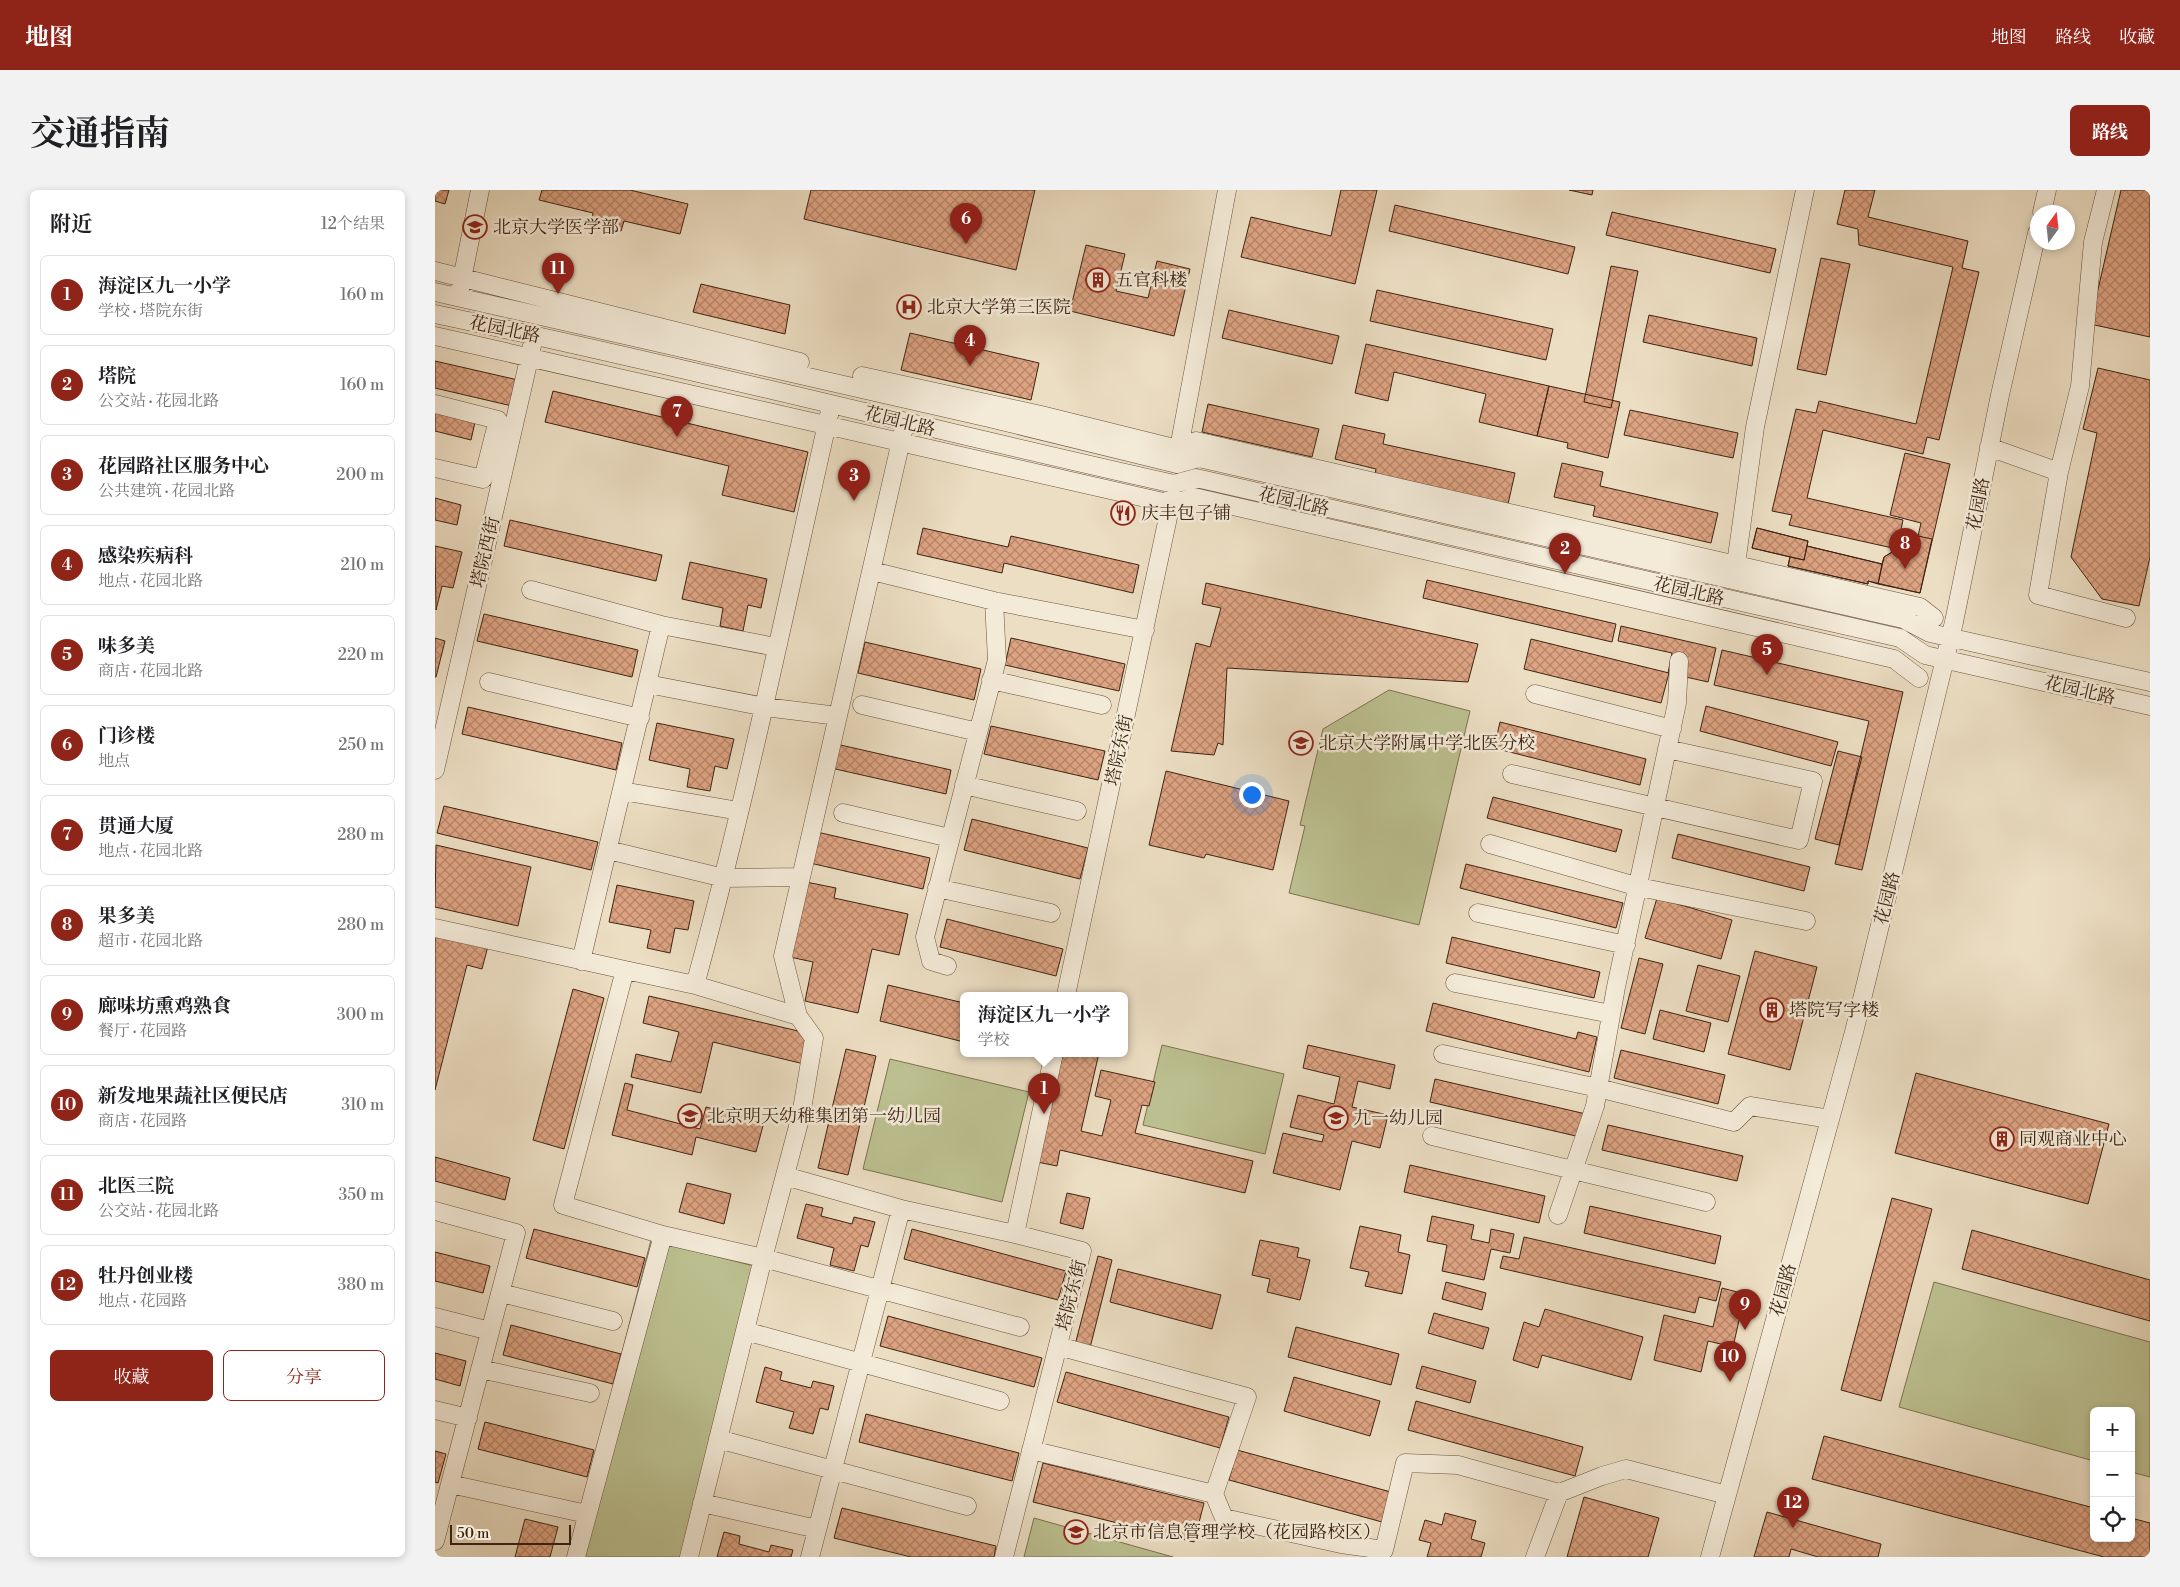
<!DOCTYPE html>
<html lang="zh">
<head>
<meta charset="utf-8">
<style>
  body { margin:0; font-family:"Libre Bodoni","Noto Serif SC",serif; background:#f2f2f2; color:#202124 }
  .controls { position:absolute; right:15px; bottom:15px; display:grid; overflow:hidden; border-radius:8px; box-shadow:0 2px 8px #0003 }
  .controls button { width:45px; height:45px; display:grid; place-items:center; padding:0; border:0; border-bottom:1px solid #e0e0e0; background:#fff; color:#202124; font:25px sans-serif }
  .compass { position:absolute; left:1595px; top:15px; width:45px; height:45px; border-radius:50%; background:#fff; box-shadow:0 2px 8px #0003; rotate:15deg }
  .scale { position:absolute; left:15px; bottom:12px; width:121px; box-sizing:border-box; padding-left:5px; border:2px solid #3e2411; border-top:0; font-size:14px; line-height:18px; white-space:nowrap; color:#3e2411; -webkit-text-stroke:4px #f3ead8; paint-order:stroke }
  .you { position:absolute; left:816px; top:604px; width:18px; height:18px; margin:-12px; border:4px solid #fff; border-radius:50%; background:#1a73e8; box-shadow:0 0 0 8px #1a73e833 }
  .badge { display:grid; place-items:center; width:32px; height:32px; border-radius:50%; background:#8f2418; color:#fff; font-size:16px; font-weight:700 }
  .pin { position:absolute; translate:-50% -41px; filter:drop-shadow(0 1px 2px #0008) }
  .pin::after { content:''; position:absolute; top:26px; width:18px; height:15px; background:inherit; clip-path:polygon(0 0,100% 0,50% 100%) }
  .popup { position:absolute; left:525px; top:802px; width:168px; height:65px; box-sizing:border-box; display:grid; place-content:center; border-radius:8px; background:#fff; filter:drop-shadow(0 1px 4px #0005); font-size:16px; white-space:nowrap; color:#757577 }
  .popup b { font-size:19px; color:#202124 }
  .popup::after { content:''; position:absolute; left:50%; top:100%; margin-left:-10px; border:10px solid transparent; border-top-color:#fff }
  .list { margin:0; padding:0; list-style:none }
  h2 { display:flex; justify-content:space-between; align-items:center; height:65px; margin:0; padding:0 20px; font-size:21px }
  h2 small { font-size:16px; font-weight:400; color:#757577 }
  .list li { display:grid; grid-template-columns:32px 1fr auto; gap:15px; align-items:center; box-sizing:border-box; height:80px; margin:0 10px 10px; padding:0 10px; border:1px solid #e0e0e0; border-radius:8px }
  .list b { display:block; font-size:19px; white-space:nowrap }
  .list p { margin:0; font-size:16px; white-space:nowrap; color:#757577 }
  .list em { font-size:16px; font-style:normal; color:#757577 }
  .actions { display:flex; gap:10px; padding:15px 20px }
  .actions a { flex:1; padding:11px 0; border:1px solid #8f2418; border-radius:8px; text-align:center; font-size:18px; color:#8f2418 }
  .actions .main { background:#8f2418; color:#fff }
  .icon { flex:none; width:28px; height:28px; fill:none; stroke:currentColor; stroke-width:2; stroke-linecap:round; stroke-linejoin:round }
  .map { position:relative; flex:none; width:1715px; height:1367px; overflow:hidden; border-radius:8px }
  header { display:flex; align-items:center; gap:30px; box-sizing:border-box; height:70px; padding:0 25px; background:#8f2418; color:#fff }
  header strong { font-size:24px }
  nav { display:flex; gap:28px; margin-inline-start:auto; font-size:18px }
  .intro { display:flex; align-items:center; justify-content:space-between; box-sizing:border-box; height:120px; padding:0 30px }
  h1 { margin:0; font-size:35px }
  .button { padding:12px 22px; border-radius:8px; background:#8f2418; color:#fff; font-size:18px; font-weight:700 }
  main { display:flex; gap:30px; padding:0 30px }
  aside { flex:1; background:#fff; border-radius:8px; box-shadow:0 2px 8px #0003 }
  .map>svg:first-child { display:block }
</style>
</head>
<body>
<header>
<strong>地图</strong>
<nav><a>地图</a><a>路线</a><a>收藏</a></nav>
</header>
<div class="intro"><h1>交通指南</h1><a class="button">路线</a></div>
<main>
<aside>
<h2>附近<small>12个结果</small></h2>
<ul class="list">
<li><span class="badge">1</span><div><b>海淀区九一小学</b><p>学校 · 塔院东街</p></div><em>160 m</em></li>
<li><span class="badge">2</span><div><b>塔院</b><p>公交站 · 花园北路</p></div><em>160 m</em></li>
<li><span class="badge">3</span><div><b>花园路社区服务中心</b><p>公共建筑 · 花园北路</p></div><em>200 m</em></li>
<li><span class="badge">4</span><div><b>感染疾病科</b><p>地点 · 花园北路</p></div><em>210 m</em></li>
<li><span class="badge">5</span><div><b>味多美</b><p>商店 · 花园北路</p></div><em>220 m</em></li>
<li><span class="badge">6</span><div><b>门诊楼</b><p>地点</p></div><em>250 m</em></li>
<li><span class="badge">7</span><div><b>贯通大厦</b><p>地点 · 花园北路</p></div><em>280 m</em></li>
<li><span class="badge">8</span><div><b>果多美</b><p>超市 · 花园北路</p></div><em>280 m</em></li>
<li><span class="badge">9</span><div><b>廊味坊熏鸡熟食</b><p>餐厅 · 花园路</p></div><em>300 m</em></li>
<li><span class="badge">10</span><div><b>新发地果蔬社区便民店</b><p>商店 · 花园路</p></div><em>310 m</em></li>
<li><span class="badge">11</span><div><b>北医三院</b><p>公交站 · 花园北路</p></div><em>350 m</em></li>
<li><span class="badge">12</span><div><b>牡丹创业楼</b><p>地点 · 花园路</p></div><em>380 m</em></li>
</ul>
<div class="actions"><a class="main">收藏</a><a>分享</a></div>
</aside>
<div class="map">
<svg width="1715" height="1367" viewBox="0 0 1715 1367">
  <defs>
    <pattern id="building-cross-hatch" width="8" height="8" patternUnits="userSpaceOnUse" patternTransform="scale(1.25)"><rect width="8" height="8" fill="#dea382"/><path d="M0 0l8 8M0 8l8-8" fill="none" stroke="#b58569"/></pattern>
  </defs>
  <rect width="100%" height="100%" fill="#ecdec3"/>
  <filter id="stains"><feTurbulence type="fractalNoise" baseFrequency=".004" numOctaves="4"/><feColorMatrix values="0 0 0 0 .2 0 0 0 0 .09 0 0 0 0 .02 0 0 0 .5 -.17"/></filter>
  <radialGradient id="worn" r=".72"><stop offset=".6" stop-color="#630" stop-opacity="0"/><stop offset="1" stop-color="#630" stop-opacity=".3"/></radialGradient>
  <path fill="#bcc090" stroke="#7d7250" d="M954,500L1035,521L984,735L854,703L870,636L865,635L888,539Z
    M727,855L849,884L830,964L708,935Z
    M455,869L594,902L567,1012L428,979Z
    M216,1050L327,1078L252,1367H134Z
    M1499,1092L1715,1152V1287L1696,1282V1221H1659V1271L1464,1217Z
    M599,1328L738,1367H589Z"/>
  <path fill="url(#building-cross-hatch)" stroke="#3e2411" d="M0,0H14L10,14L0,11Z
    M107,0H195L253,14L245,44L189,31L186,41L156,34L158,23L104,10Z
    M376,0H600L581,80L369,29Z
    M906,0H942L920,94L806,67L816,27L896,46Z
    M1134,0H1158L1157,5Z
    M1410,0H1440L1433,27L1533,51L1527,78L1544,82L1504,250L1492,247L1488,264L1388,240L1372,308L1468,330L1462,359L1354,335L1357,325L1337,321L1361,219L1381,223L1384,211L1481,234L1518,77L1424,55L1423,39L1402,34Z
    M1686,0H1715V147L1655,134Z
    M960,15L1140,57L1133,84L954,41Z
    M1177,22L1341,59L1335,83L1171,45Z
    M651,55L690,64L681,101L713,108L722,71L755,79L739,146L635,121Z
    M1386,68L1415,74L1391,185L1362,179Z
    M1176,76L1203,81L1176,218L1149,212Z
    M266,94L355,115L350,144L258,122Z
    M942,100L1118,139L1111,170L935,131Z
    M794,120L904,146L897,174L787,148Z
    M1214,125L1322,148L1317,176L1208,152Z
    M475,143L604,173L596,210L466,180Z
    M931,154L1114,196L1102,246L1044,232L1051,204L959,182L953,211L920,203Z
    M0,171L83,190L77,216L0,198Z
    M1663,178L1715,190V367L1704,416L1667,409L1636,367L1662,243L1648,239Z
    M1114,196L1185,212L1173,268L1132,258L1133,253L1102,246Z
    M118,201L373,262L359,322L287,305L294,276L110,232Z
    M773,214L884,239L877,267L767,242Z
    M1195,220L1303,243L1298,268L1189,245Z
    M0,223L40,232L36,250L0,241Z
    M908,235L950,244L948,254L1080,283L1073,314L940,284L941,279L900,269Z
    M1470,263L1515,274L1485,403L1433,391V394L1353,376L1355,367L1317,358L1322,338L1373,351L1372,356L1447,374L1449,367L1483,346L1486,333L1455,325Z
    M1127,273L1168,282L1165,296L1283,323L1276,353L1158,326L1160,316L1119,307Z
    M0,308L26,315L22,335L0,330Z
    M75,330L227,365L221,391L69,356Z
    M488,338L573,357L576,346L704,375L698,403L569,373L567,383L482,364Z
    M1322,338L1373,351L1369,370L1317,358Z
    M1483,346L1497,349L1485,403L1443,394L1449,367Z
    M0,356L27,362L18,398L7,396L1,420Z
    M1372,356L1447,374L1443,394L1433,391V394L1353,376L1355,367L1369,370Z
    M255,372L332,389L326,418L313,415L308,441L285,436L288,418L247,409Z
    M992,390L1181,434L1177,452L988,408Z
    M771,393L1043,454L1033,492L792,478L788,555L783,553L779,565L736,561L761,453L775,457L786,418L767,414Z
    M49,424L203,460L197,487L42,451Z
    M1186,436L1281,458L1273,492L1233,483L1237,463L1183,451Z
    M0,448L10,451L1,487H0Z
    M576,448L690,474L684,501L570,475Z
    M1096,449L1234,483L1226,513L1089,479Z
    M430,452L546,479L539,510L423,483Z
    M1287,460L1468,502L1427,680L1400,674L1434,531L1279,495Z
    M1271,516L1403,552L1396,576L1265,541Z
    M33,517L187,553L181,580L27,544Z
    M1065,532L1211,569L1205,595L1059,558Z
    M222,533L299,549L292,579L280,576L275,601L252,597L255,579L214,570Z
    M556,536L670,561L663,590L549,564Z
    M401,554L516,580L511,604L396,578Z
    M1403,561L1427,567L1404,655L1380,649Z
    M731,581L854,611L838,680L771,664L769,668L714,655Z
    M1058,607L1187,640L1181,662L1052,628Z
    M9,616L163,652L156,680L2,643Z
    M537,629L653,658L645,689L529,660Z
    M382,642L495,668L488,699L375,673Z
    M1243,644L1375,677L1369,701L1237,668Z
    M1,655L96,677L83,736L0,717Z
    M1031,674L1188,713L1181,738L1025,698Z
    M371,692L401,698L399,708L473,724L464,765L437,759L423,823L370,811L378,772L355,767Z
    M182,695L259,711L253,740L240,738L235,763L212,758L216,740L174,732Z
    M1222,708L1297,730L1286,769L1210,748Z
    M512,729L628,759L621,786L505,757Z
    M0,743L53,756L47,779L32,775L0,900Z
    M1017,747L1165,782L1159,808L1011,773Z
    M1320,761L1382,777L1355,880L1293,864Z
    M1204,768L1228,774L1210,844L1186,838Z
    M1263,775L1305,786L1293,832L1251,821Z
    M453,795L529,813V852L445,831Z
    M138,799L169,808L129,959L98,950Z
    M214,806L376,844L369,874L278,852L266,903L196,887L201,864L236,872L244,842L208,833Z
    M998,813L1141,849L1143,842L1162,847L1154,882L991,841Z
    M1225,820L1276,833L1269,862L1218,849Z
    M873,855L960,875L955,899L923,891L917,917L953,925L945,958L917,951L905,1000L838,983L848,943L887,952L889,945L855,937L863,905L899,914L905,887L868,878Z
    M411,859L441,866L413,985L383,978Z
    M1186,860L1290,885L1283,914L1179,888Z
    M628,863H664L646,941L667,946L676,910L660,906L666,880L720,892L714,916L707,915L700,943L818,971L810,1003L625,960L622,976L602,972Z
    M1481,883L1674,934L1653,1014L1460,963Z
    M1000,889L1151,924L1145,947L995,912Z
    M190,893L198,895L192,920L265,939L271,917L329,932L321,962L261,947L257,965L177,945Z
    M1173,935L1308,966L1302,991L1167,960Z
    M0,967L75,988L70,1010L0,991Z
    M975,975L1110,1006L1104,1033L969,1002Z
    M252,993L296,1004L289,1034L244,1022Z
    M632,1003L655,1008L648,1039L625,1033Z
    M1457,1008L1497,1019L1446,1211L1406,1200Z
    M371,1014L388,1018L386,1026L417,1034L419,1027L440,1032L433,1057L426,1055L419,1081L395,1075L399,1058L362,1048Z
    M1155,1016L1286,1046L1280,1074L1149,1043Z
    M997,1026L1039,1035L1036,1049L1054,1053L1056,1039L1079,1044L1075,1063L1056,1059L1049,1090L1007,1081L1012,1055L992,1051Z
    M925,1036L966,1045L963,1062L975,1065L967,1104L930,1096L934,1082L915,1078Z
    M99,1039L210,1068L202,1097L91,1068Z
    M477,1039L631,1081L623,1110L469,1069Z
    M1537,1040L1715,1090V1131L1527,1079Z
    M1089,1047L1286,1092L1281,1111L1264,1107L1260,1123L1065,1078L1068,1066L1084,1069Z
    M825,1050L864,1058L862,1067L875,1070L865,1110L832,1102L835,1089L817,1085Z
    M0,1062L55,1076L48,1103L0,1091Z
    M663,1066L677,1070L655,1158L640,1155Z
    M683,1079L786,1105L777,1139L675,1112Z
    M1011,1092L1051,1103L1047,1120L1007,1109Z
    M1287,1098L1310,1104L1298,1157L1273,1151L1266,1182L1219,1170L1229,1125L1278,1137Z
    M1110,1119L1208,1147L1196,1190L1107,1165L1103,1178L1078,1170L1089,1132L1104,1137Z
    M999,1123L1054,1138L1048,1159L993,1143Z
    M453,1126L607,1168L599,1197L445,1156Z
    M76,1135L186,1164L178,1194L68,1165Z
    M861,1137L964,1164L956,1195L853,1167Z
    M0,1163L31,1171L25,1196L0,1189Z
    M987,1176L1041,1191L1035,1213L981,1198Z
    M330,1177L347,1182L345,1190L376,1198L378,1191L399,1196L393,1220L385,1218L378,1244L354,1238L359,1222L321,1212Z
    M631,1182L794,1227L785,1258L622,1212Z
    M859,1187L945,1211L935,1246L849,1221Z
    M981,1211L1148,1257L1140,1286L973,1240Z
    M431,1224L584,1263L577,1291L424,1252Z
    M50,1232L159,1260L152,1287L43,1259Z
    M1389,1246L1659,1318V1348H1696V1328L1715,1333V1367H1669L1377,1289Z
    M802,1260L956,1302L947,1332L794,1290Z
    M0,1261L11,1264L3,1293L0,1292Z
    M608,1273L769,1313L759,1352L598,1312Z
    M1149,1307L1224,1328L1213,1367H1132Z
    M407,1318L561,1356L559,1367H476L399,1348Z
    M1332,1322L1446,1354L1443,1367H1383L1356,1359L1354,1367H1319Z
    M1010,1323L1041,1331L1036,1349L1050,1353L1046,1367H992L996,1353L984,1350L990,1330L1007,1335Z
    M90,1329L123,1337L115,1367H80Z
    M289,1342L305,1346L304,1354L334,1362L336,1355L358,1360L356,1367H282Z"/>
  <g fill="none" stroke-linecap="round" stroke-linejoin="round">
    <g stroke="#6a523e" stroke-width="19">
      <path id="minor" d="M1607,22L1612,0
        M0,81L365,172
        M25,99L45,0
        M0,102L554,228L742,274L764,268L1468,429L1495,443L1715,492
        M0,124C248,176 492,239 739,294L761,288L1465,448L1490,465L1715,516
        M0,146L737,314L759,307L1459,469L1484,488
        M427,186L606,225L743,259L761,251L1485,417L1499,428
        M0,214L63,230L48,289L0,278
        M1554,257L1624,282L1645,196L1658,52L1671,0
        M742,269L792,0
        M1624,282L1603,405L1691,428
        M437,381L559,411L710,440
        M1295,384L1301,374L1320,237L1370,0
        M96,400L226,435
        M556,490L667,515
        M54,492L205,528
        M213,494L330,517L403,526
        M1100,504L1237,539
        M427,515L543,542
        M0,580L97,156
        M1077,584L1364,650L1378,591L1232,559
        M529,595L642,621
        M187,601L304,621
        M408,623L515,648
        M1055,654L1204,697L1371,731
        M173,660L289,688L366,687
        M502,698L616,723
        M1043,723L1191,755
        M0,738L190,780
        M146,771L226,435L341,457
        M512,776L496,771L490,747L562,470L559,411
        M1020,793L1176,824
        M631,805L738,304
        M363,826L348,766L468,242
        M1008,864L1163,898L1299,932L1315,916L1395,929
        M997,946L1271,1012
        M350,986L466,1019
        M0,1021L81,1043L15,1294
        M1123,1025L1160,916L1181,797L1242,513L1244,471
        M228,1045L128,1015L190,780L260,795
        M66,1103L178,1131
        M0,1127L55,1141
        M310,1141L565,1211
        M45,1179L155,1203
        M0,1220L33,1228
        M283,1249L532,1316
        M596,1260L779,1304L812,1207L623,1156
        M779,1304L789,1328L906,1354L949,1360L970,1273L1023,1275L1124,1303L1167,1286L1191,1279L1292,1305
        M267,1313L382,1339
        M0,1351L15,1294L152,1324
        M141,1367L228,1045L328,1068L585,1137
        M254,1367L327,1072L366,925L379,848L363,826L260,795C312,606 351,415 394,225
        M375,1367L466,1019L580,1044
        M569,1367L647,1061L580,1044L619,863
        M1100,1367L1124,1303
        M1275,1367L1419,842L1519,432L1565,205L1602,43"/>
    </g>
    <use href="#minor" stroke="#f3ead8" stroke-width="18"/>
  </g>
  <defs>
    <g id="university-ring" transform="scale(1.25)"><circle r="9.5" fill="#f3ead8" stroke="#8f2418" stroke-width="1.5"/><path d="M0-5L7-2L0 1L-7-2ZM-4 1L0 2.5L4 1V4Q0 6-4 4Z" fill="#8f2418"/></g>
    <g id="building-ring" transform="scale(1.25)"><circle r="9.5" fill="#f3ead8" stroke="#8f2418" stroke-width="1.5"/><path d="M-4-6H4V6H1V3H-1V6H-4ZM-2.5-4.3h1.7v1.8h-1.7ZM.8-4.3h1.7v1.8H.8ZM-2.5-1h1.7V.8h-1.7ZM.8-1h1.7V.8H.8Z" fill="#8f2418"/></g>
    <g id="hospital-ring" transform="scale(1.25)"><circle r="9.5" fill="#f3ead8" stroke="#8f2418" stroke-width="1.5"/><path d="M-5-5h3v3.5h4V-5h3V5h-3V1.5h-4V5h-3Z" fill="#8f2418"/></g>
    <g id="restaurant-ring" transform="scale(1.25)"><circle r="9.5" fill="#f3ead8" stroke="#8f2418" stroke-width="1.5"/><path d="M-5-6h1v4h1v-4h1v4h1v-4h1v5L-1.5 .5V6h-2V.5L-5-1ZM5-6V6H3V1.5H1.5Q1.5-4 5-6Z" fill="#8f2418"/></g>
    <g id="school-ring" transform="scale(1.25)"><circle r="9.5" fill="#f3ead8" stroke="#8f2418" stroke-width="1.5"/><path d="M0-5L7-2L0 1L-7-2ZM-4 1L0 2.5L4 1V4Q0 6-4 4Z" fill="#8f2418"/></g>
  </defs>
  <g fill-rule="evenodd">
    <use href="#university-ring" x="40" y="37"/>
    <use href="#building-ring" x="663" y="90"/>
    <use href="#hospital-ring" x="474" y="117"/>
    <use href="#restaurant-ring" x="688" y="323"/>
    <use href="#school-ring" x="866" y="553"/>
    <use href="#building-ring" x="1337" y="820"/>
    <use href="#school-ring" x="255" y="926"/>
    <use href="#school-ring" x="901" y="928"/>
    <use href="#building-ring" x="1567" y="949"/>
    <use href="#school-ring" x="641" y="1342"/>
  </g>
  <g text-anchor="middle" stroke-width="5" stroke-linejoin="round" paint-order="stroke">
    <g font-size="18" fill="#3e2411" stroke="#f3ead8" text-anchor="start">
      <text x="58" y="43">北京大学医学部</text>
      <text x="680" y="96">五官科楼</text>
      <text x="492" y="123">北京大学第三医院</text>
      <text x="706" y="329">庆丰包子铺</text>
      <text x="884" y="559">北京大学附属中学北医分校</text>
      <text x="1354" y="826">塔院写字楼</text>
      <text x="272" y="932">北京明天幼稚集团第一幼儿园</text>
      <text x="918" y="934">九一幼儿园</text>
      <text x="1584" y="955">同观商业中心</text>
      <text x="658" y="1348">北京市信息管理学校（花园路校区）</text>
    </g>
    <g font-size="18" fill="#3e2411" stroke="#f3ead8">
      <text transform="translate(70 139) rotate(12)" y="6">花园北路</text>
      <text transform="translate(465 231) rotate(14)" y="6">花园北路</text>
      <text transform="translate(859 311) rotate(13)" y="6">花园北路</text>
      <text transform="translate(1543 314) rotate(-79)" y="6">花园路</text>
      <text transform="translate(50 362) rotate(-77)" y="6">塔院西街</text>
      <text transform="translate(1254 401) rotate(13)" y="6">花园北路</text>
      <text transform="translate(1645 500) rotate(13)" y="6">花园北路</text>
      <text transform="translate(684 560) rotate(-78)" y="6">塔院东街</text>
      <text transform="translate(1452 708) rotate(-76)" y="6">花园路</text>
      <text transform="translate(1348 1100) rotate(-75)" y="6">花园路</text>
      <text transform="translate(636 1105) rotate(-76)" y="6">塔院东街</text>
    </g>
  </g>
  <rect width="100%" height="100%" filter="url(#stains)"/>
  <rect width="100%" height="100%" fill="url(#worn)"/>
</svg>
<div class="controls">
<button>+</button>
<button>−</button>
<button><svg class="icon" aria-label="locate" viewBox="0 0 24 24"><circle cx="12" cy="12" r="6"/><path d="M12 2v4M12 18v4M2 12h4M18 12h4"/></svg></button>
</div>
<svg class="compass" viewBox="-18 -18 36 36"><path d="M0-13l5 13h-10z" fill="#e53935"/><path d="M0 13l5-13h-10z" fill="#757577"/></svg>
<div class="scale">50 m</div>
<div class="you"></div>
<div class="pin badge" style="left:609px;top:924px">1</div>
<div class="popup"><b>海淀区九一小学</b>学校</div>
<div class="pin badge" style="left:1130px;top:384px">2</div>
<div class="pin badge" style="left:419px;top:311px">3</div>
<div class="pin badge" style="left:535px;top:176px">4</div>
<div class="pin badge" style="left:1332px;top:485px">5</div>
<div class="pin badge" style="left:531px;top:54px">6</div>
<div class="pin badge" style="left:242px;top:247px">7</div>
<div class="pin badge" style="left:1470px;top:379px">8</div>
<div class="pin badge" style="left:1310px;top:1140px">9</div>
<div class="pin badge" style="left:1295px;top:1192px">10</div>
<div class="pin badge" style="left:123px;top:104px">11</div>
<div class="pin badge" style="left:1358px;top:1338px">12</div>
</div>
</main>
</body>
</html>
